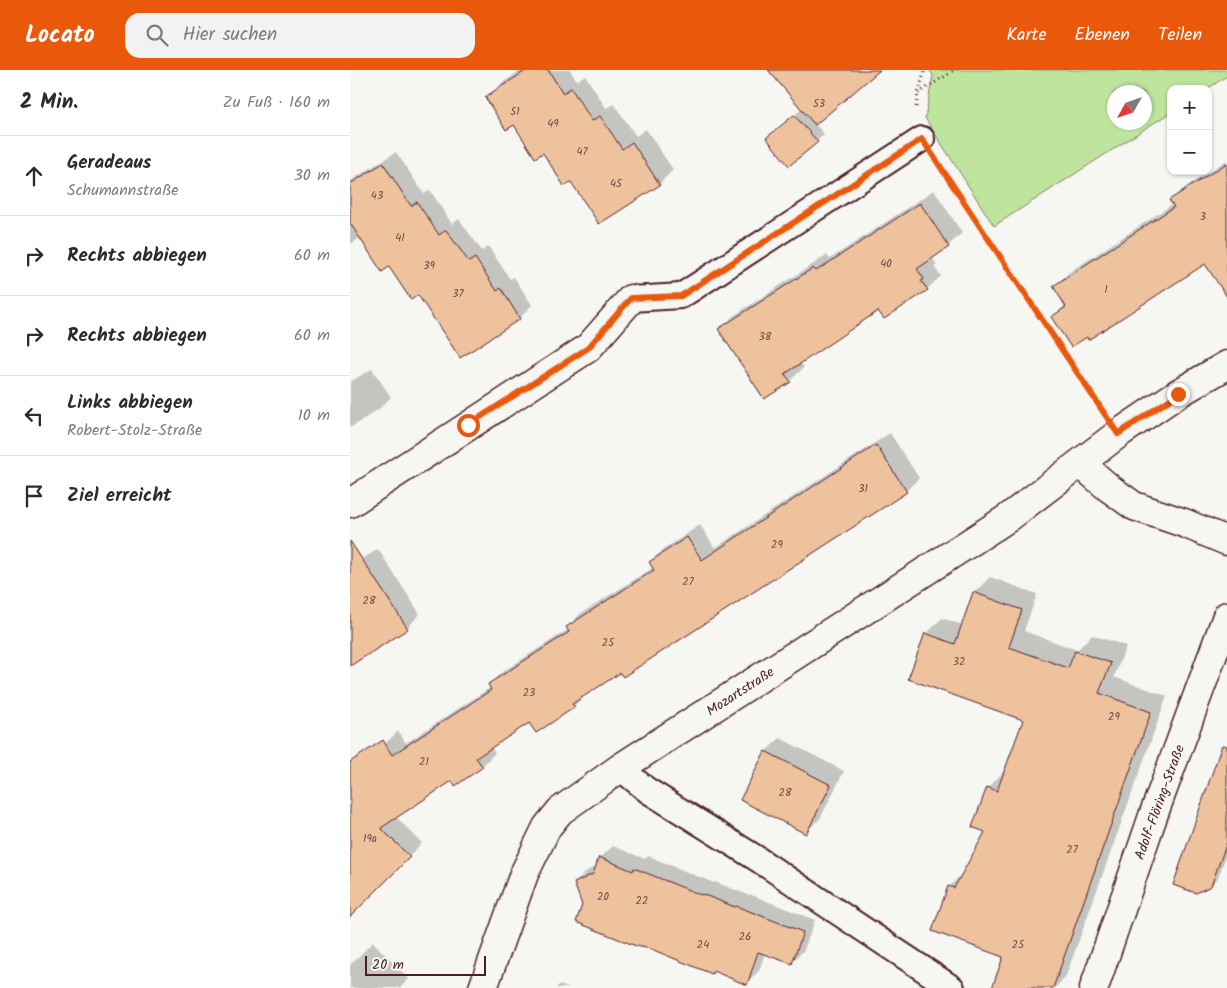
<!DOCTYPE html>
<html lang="de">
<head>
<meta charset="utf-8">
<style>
  body { margin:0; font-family:Kalam,sans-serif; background:#f2f2f3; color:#2b2b33 }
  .controls { position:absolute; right:15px; top:15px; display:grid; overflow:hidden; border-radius:10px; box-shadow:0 1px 4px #0004 }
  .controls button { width:45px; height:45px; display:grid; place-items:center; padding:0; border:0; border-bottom:1px solid #e1e1e2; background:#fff; color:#2b2b33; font:25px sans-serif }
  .compass { position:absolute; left:757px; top:15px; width:45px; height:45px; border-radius:50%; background:#fff; box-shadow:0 1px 4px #0004; rotate:230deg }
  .scale { position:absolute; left:15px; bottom:12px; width:121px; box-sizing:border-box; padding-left:5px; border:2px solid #4a1f2b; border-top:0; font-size:14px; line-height:18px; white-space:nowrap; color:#4a1f2b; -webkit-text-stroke:4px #f6f6f2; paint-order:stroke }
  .stop { position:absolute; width:15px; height:15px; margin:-11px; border:4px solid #ea580c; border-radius:50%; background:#fff }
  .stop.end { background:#ea580c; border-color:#fff; box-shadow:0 1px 5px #0008 }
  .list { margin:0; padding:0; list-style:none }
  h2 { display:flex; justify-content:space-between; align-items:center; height:65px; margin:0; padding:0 20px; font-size:21px }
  h2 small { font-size:16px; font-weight:400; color:#7c7c81 }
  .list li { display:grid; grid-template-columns:32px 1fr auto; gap:15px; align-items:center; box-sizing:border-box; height:80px; padding:0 20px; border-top:1px solid #e1e1e2 }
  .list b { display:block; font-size:19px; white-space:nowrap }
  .list p { margin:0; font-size:16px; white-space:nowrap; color:#7c7c81 }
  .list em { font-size:16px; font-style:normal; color:#7c7c81 }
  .icon { flex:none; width:28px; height:28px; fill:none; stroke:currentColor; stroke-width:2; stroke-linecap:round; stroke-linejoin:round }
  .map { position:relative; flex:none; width:877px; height:918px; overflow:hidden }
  header { display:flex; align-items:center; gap:30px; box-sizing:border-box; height:70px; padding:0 25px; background:#ea580c; color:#fff }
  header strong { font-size:24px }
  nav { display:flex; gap:28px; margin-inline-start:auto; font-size:18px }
  .search { width:350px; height:45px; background:#f2f2f3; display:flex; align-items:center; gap:12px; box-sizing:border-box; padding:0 18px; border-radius:15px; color:#7c7c81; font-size:19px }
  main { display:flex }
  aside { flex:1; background:#fff }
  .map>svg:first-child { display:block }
</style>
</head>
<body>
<header>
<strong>Locato</strong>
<div class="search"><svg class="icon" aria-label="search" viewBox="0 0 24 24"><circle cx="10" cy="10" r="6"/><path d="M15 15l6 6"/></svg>Hier suchen</div>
<nav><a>Karte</a><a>Ebenen</a><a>Teilen</a></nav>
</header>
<main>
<aside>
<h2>2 Min.<small>Zu Fuß · 160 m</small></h2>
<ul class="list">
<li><svg class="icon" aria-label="ahead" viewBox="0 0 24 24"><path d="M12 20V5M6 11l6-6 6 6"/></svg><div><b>Geradeaus</b><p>Schumannstraße</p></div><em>30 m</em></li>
<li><svg class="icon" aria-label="right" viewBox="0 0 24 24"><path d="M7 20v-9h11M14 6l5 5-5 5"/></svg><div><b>Rechts abbiegen</b></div><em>60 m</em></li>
<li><svg class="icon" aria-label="right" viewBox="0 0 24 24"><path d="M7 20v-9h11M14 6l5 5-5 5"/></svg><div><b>Rechts abbiegen</b></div><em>60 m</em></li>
<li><svg class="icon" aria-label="left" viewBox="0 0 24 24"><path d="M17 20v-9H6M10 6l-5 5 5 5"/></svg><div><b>Links abbiegen</b><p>Robert-Stolz-Straße</p></div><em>10 m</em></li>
<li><svg class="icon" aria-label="arrive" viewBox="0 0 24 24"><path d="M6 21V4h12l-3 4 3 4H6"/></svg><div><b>Ziel erreicht</b></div></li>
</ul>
</aside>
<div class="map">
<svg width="877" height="918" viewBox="0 0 877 918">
  <rect width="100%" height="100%" fill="#f6f6f2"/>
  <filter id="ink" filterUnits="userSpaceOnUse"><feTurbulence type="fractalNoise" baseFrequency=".02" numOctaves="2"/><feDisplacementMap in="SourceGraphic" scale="10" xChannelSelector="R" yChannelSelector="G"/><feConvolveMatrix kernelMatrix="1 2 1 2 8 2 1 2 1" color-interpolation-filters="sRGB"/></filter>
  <g filter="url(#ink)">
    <path fill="#bfe49e" stroke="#848264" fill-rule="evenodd" d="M579,0H877V6L857,19H821V42L644,156L575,48L583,5ZM764,22H794V52H764Z"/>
    <path fill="#0003" d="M171,0H220L227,11L235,5L256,38L264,34L286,66L296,59L323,100L309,114L222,110L137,27L151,14Z
      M434,0H526L465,54L474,64L467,71L424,61L452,39Z
      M46,82L74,124L80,120L102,154L109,149L132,181L138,176L160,209L164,207L182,235L170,248L110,286L69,224L11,167L1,174L0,172V111Z
      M877,90V192H855L703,247L716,234L705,216L718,203L823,134L821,130L834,118Z
      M584,120L612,163L598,176L582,187L587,195L584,197L591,206L577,219L529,239L450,292L454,297L440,311L370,260L383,246L477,185L480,189Z
      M22,299L41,327L29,339L0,358V312Z
      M540,363L569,408L556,421L271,601L237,623L224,636L180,651L141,677L145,683L132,696L103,710L46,747L72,773L0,846V709L48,661L56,673L141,617L139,615L152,602L219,559L218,557L230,544L304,497L300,492L314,479L350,455L365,478Z
      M28,479L70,544L57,558L0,595V497Z
      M640,507L687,524L674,561L727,580L742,565L776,576L764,607L817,626L716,906L705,918H686L655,886L599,817L615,801L637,761L638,718L654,701L675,649L576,564L592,548L613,555L624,523Z
      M430,668L494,701L470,749L456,762L392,729L416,681Z
      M877,718V782L868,808L861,815Z
      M263,776L295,789L298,786L364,813L365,812L398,825L399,824L465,850L454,880L442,892L415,883L409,901L396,913L234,835L225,813L237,801L247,796L250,788Z
      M23,872L59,909L50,918H0V895Z
      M209,915L219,918H206Z"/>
    <path fill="#eec29d" stroke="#4a1f2b" d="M177,0H198L213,23L221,18L242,51L250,46L272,79L282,72L310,115L249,154L221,112L214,116L193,83L185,88L164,55L156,60L135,27Z
      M418,0H530L465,55Z
      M444,45L468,72L439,96L416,68Z
      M33,93L61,136L67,132L89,165L96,160L119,192L125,188L147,221L151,218L170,249L110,288L68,225L61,230L39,197L32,202L0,153V114Z
      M877,93V227L855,194L738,270L737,267L721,277L701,247L716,237L703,216L824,137L819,130Z
      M570,133L599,177L567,199L574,209L571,211L578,220L534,249L528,241L435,304L441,312L414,329L368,259L463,198L466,201Z
      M526,375L557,422L273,607L270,603L222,634L225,637L186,663L179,653L126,688L133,697L105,716L102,711L31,758L60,787L0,847V692L33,670L42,685L141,620L138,614L219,562L216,557L304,500L299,492L337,467L352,490Z
      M0,471L58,559L0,596Z
      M623,522L672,540L659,577L718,598L725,581L761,593L749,623L801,642L703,918H642L653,887L582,861L598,816L604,818L635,762L622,757L637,717L647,721L673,650L558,609L575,563L605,574Z
      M872,675L877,676V772L861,816L846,823L823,815Z
      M415,681L481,715L456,764L390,730Z
      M249,787L283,801L284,798L351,825L352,824L385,837L386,836L453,862L442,894L408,882L397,915L363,901L362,904L301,879L286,876L226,852L232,835L224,813L243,804Z"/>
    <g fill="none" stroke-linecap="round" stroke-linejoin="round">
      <g stroke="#4a1f2b" stroke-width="28">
        <path id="lane" d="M281,229L331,226L572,69
          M270,698L297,720L406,788L602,918"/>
      </g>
      <g stroke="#4a1f2b" stroke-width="31">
        <path id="street" d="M731,394L759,418L784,436L834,453L877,471
          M0,433L238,278L281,229
          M133,918L174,804L197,757L210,741L270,698L658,448L768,364L827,324L877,295
          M744,918L803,746L877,546"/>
      </g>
      <path stroke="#4a1f2b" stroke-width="3" stroke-dasharray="1 4" stroke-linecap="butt" d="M568,23L605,0
        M566,37L568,23L575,0
        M590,96L749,335"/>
      <use href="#lane" stroke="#f6f6f2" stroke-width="24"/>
      <use href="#street" stroke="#f6f6f2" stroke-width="28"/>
    </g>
  </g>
  <g fill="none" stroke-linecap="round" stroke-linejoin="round" filter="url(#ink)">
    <path stroke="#ea580c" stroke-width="6" d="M118,355L238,278L281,228L331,226L572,69L768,364L828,324"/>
  </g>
  <g text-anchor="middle" stroke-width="4" stroke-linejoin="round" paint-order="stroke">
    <g font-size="11" fill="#734848">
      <text x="469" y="37">53</text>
      <text x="165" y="45">51</text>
      <text x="203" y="57">49</text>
      <text x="232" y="85">47</text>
      <text x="266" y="117">45</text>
      <text x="27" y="129">43</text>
      <text x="853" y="150">3</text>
      <text x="50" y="171">41</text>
      <text x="536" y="197">40</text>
      <text x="79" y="199">39</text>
      <text x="756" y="223">1</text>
      <text x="108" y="227">37</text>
      <text x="415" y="270">38</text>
      <text x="513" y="422">31</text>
      <text x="427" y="478">29</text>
      <text x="338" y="515">27</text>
      <text x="19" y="534">28</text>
      <text x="258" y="576">25</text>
      <text x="609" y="595">32</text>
      <text x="179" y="626">23</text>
      <text x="764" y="650">29</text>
      <text x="74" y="695">21</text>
      <text x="435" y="726">28</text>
      <text x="20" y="772">19a</text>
      <text x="722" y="783">27</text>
      <text x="253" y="830">20</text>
      <text x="292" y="834">22</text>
      <text x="395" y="870">26</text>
      <text x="353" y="878">24</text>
      <text x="668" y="878">25</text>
    </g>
    <g font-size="14" fill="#4a1f2b" stroke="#f6f6f2">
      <text transform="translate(390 621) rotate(-33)" y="5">Mozartstraße</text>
      <text transform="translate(809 732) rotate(-70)" y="5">Adolf-Flöring-Straße</text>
    </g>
  </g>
</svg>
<div class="controls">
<button>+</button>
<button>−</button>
</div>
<svg class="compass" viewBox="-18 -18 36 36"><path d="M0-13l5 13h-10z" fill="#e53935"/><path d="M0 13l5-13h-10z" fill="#7c7c81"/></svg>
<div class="scale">20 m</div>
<div class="stop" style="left:118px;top:355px"></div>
<div class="stop end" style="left:828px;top:324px"></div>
</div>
</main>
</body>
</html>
